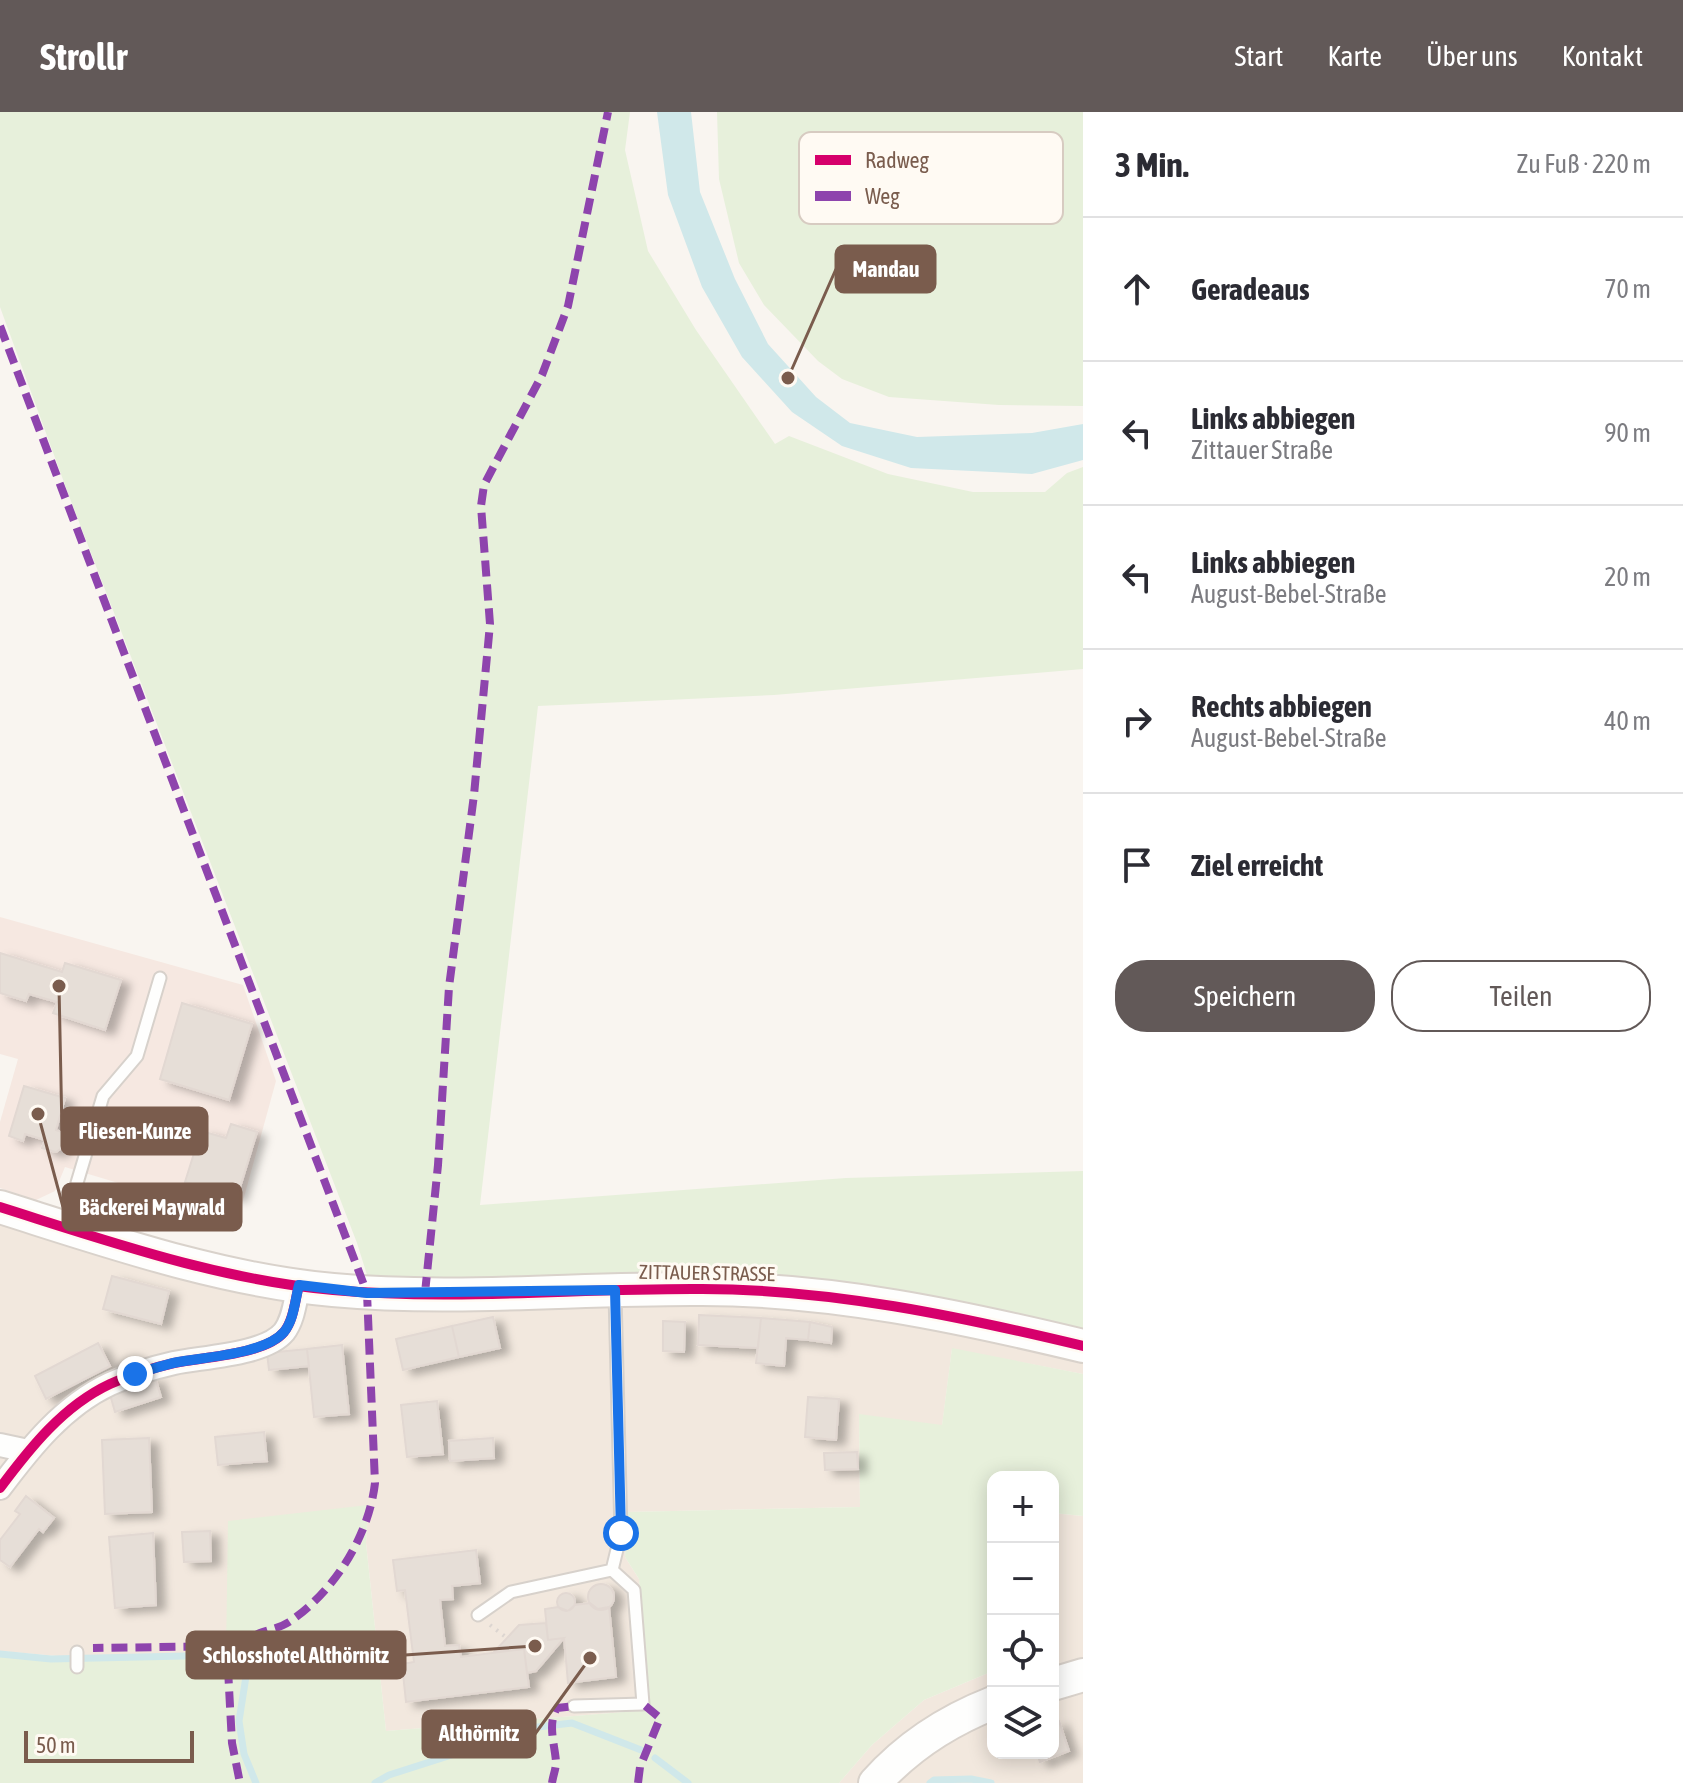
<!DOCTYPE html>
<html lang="de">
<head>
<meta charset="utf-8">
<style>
  body { margin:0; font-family:"Asap Condensed",sans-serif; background:#f7f7f7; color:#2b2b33 }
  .controls { position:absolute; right:24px; bottom:24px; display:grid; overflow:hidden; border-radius:16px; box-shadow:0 4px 20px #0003 }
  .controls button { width:72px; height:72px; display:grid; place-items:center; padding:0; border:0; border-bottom:2px solid #e1e1e2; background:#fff; color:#2b2b33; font:40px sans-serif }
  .scale { position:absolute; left:24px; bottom:20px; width:170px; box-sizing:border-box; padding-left:8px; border:4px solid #7a5c4d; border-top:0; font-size:22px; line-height:28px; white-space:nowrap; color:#7a5c4d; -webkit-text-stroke:6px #fffaf3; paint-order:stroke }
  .stop { position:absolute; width:24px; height:24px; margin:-18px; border:6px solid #1a73e8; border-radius:50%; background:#fff }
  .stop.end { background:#1a73e8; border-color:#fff; box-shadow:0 2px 8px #0008 }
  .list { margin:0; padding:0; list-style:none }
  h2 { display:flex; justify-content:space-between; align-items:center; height:104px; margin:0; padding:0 32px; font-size:34px }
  h2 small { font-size:26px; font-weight:400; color:#7c7c81 }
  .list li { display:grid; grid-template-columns:52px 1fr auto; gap:24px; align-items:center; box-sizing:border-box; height:144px; padding:0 32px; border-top:2px solid #e1e1e2 }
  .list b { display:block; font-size:30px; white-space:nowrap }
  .list p { margin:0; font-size:26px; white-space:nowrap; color:#7c7c81 }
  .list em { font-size:26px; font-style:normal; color:#7c7c81 }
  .actions { display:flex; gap:16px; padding:24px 32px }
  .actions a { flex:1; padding:18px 0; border:2px solid #625958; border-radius:32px; text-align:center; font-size:28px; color:#625958 }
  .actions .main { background:#625958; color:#fff }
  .icon { flex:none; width:44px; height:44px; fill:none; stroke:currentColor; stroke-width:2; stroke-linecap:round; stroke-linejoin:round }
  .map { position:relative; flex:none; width:1083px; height:1671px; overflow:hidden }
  header { display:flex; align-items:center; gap:48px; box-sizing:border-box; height:112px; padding:0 40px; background:#625958; color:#fff }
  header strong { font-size:38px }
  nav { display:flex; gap:44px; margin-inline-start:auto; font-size:28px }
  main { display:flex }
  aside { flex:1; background:#fff }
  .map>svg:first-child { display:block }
</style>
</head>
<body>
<header>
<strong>Strollr</strong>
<nav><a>Start</a><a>Karte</a><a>Über uns</a><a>Kontakt</a></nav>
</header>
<main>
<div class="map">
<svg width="1083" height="1671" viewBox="0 0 1083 1671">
  <defs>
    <filter id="shadow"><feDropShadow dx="9" dy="5" stdDeviation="4" flood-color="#0004"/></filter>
  </defs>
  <rect width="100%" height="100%" fill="#f9f5f0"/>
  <path fill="#f2e8de" d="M0,1104L164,1153L626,1189L824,1195L1083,1245V1262L952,1237L942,1314L859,1303L860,1395L627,1400L625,1445L639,1467L650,1598L386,1619L366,1431L368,1393L227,1542L69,1545L0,1539Z
    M1053,1401L1083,1404V1671H839L872,1633L924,1588L993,1559V1641H1053Z"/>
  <path fill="#f6e8e1" d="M0,805L243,873L276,969L238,1107L65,1055L55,1079L36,1088L0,1076V1010L18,947L0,942Z"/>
  <path fill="#e7f0db" d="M0,0H630L625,38L648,139L696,218L775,332L789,324L888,362L973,380H1045L1067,361L1083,355V557L774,583L538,594L480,1093L846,1066L1083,1059V1220L367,1163L357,1131L69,384L0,195Z
    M717,0H1083V294L999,293L889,285L842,267L818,249L764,193L739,151L719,67Z
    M952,1236L1083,1262V1404L1053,1401V1365H993V1559L924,1588L872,1633L839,1671H0V1540L69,1545L226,1542L228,1409L368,1393L366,1431L386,1619L649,1598L639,1467L625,1445L627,1400L860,1395L859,1302L942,1313Z"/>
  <path fill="#d0e8ea" d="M657,0H691L700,80L735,167L768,232L816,285L850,311L917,325L1032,321L1083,312V348L1032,362L911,356L842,334L792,300L742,245L702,175L668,83Z"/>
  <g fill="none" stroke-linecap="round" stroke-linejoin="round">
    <path stroke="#d0e8ea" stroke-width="7" d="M0,1542L51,1547L230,1543L239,1549L247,1558L239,1609L244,1642L256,1671
      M655,1646L688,1671
      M375,1671L389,1663L464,1639L496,1620L572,1611L641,1638
      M930,1671L934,1668L971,1667L991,1671"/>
  </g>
  <path fill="#e6ded7" stroke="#e2d8d2" stroke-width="2" filter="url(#shadow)" d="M0,841L62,860L65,851L121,868L105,918L53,901L57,890L29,882L26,889L0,881Z
    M182,891L252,912L229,988L160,967Z
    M24,974L65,986L56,1018L62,1020L64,1027L62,1036L56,1040L42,1036L45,1028L25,1022L23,1029L9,1024Z
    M231,1012L257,1020L237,1085L185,1070L201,1019L226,1026Z
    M112,1164L169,1179L161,1212L103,1197Z
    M699,1203L761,1206L758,1236L698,1233Z
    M493,1205L500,1236L459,1245L452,1214Z
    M761,1206L810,1210L808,1228L786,1226L784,1254L756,1251Z
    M663,1209L685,1210L684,1240L663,1239Z
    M810,1210L832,1215L831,1231L808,1228Z
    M452,1214L459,1245L403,1258L396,1227Z
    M98,1231L110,1254L46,1287L35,1264Z
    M342,1233L349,1302L314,1305L307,1237Z
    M307,1237L309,1254L269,1258L267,1241Z
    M155,1265L161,1285L115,1300L109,1279Z
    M808,1285L839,1287L836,1328L805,1325Z
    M437,1289L443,1342L407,1345L401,1293Z
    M264,1320L267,1349L218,1353L215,1325Z
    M149,1326L152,1400L105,1402L102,1328Z
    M493,1326L494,1346L450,1349L449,1329Z
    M857,1340L858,1357L825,1358L824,1341Z
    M26,1384L54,1406L43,1420L39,1417L10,1455L0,1448V1428L20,1402L15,1399Z
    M210,1419L211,1449L184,1450L182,1420Z
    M153,1421L156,1493L115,1496L109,1425Z
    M476,1438L480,1471L452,1474L453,1487L440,1488L445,1534L459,1533L461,1545L524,1537L529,1575L406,1590L402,1552L414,1550L405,1478L397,1479L393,1448Z
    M588 1485a13 13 0 1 1 26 0a13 13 0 1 1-26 0Z
    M557 1490a9 9 0 1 1 18 0a9 9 0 1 1-18 0Z
    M590,1491L598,1497L609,1495L616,1565L568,1571L564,1526L548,1528L545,1497L558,1495L568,1499L575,1493Z
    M546,1511L548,1528L564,1526L536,1559L527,1561L524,1537L494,1540L519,1513Z
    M1059,1609L1069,1639L1040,1650L1037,1641H1053V1611Z"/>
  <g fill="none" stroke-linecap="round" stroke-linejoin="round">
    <g stroke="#d7d1cb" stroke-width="15">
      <path id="lane" d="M65,1111L103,984L137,944L160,866
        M478,1503L511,1480L612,1458L621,1421L615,1182
        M77,1555V1540
        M574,1594L643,1592L634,1478L612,1458"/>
    </g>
    <g stroke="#d7d1cb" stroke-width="26">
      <path id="street" d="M0,1333L28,1339
        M0,1376C30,1336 63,1294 110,1272C130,1263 152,1256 174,1251C202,1245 265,1243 284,1220C294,1207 295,1188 299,1173"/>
    </g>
    <g stroke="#d9d2cb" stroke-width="36">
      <path id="secondary" d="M0,1095C108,1129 220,1168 333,1178C455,1189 579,1176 702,1177C831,1177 958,1204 1083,1234
        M1053,1572L1083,1563
        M875,1671C908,1634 947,1609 993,1591"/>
    </g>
    <path stroke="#dcd5d0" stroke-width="4" stroke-dasharray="2 6" stroke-linecap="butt" d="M490,1513L507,1526"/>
    <use href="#lane" stroke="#fefefd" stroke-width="11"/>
    <use href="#street" stroke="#fefefd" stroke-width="22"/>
    <use href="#secondary" stroke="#fefefd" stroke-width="32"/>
    <path stroke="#8e44ad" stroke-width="8" stroke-dasharray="16 8" stroke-linecap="butt" d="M0,214L367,1181L375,1371C369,1424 334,1480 289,1510C280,1516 270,1517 260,1521C253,1524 246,1530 239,1534L93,1536
      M425,1181L438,1053L449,875L474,683L490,512L481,394L484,373L542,263L568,194L608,0
      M239,1534L228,1557L232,1631L240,1671
      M552,1671C553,1664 556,1657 556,1650C555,1633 547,1612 557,1596L574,1594
      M638,1671L640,1655L660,1606L643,1592"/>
    <g stroke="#fffaf3" stroke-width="15">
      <path id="cycleway" d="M0,1095C108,1129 220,1168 333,1178C455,1189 579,1176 702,1177C831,1177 958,1204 1083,1234
        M0,1376C30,1336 63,1294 110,1272C130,1263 152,1256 174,1251C202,1245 265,1243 284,1220C294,1207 295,1188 299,1173"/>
    </g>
    <use href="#cycleway" stroke="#d6006c" stroke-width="10"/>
  </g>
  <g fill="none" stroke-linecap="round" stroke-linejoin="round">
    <path stroke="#1a73e8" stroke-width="10" d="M135,1262C149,1258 163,1253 178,1250C205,1245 265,1242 284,1220C294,1208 295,1188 299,1173L367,1181L615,1178L621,1421"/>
  </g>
  <g text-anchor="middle" stroke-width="6" stroke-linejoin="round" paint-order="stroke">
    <g font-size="20" fill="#7a5c4d" stroke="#fffaf3">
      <text transform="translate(707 1161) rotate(1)" y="7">ZITTAUER STRASSE</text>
    </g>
  </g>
  <rect x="799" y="20" width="264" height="92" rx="12" fill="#fffaf3" stroke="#d7cbc1" stroke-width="2"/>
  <rect x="815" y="43" width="36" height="10" fill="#d6006c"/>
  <rect x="815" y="79" width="36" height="10" fill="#8e44ad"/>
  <g font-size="22" fill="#7a5c4d">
    <text x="865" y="56">Radweg</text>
    <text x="865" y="92">Weg</text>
  </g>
  <path fill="none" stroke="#7a5c4d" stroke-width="3" d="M788 266L836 157M59 874L62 1019M38 1002L63 1095M535 1534L405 1543M590 1546L535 1622"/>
  <g fill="#7a5c4d" stroke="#fffaf3" stroke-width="3">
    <circle cx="788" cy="266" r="8"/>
    <circle cx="59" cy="874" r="8"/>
    <circle cx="38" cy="1002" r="8"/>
    <circle cx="535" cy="1534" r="8"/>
    <circle cx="590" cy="1546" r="8"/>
  </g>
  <g fill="#7a5c4d" stroke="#7a5c4d" stroke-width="3">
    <rect x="836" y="134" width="99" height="46" rx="8"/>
    <rect x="62" y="996" width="145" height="46" rx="8"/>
    <rect x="63" y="1072" width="178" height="46" rx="8"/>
    <rect x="187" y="1520" width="218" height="46" rx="8"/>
    <rect x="423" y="1599" width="112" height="46" rx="8"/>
  </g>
  <g font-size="22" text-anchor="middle" font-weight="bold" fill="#fff">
    <text x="886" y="165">Mandau</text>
    <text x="135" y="1027">Fliesen-Kunze</text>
    <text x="152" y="1103">Bäckerei Maywald</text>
    <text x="296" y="1551">Schlosshotel Althörnitz</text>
    <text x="479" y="1629">Althörnitz</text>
  </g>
</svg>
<div class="controls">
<button>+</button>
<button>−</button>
<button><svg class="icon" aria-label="locate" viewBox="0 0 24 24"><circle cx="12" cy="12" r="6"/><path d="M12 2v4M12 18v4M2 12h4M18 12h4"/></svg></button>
<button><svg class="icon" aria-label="layers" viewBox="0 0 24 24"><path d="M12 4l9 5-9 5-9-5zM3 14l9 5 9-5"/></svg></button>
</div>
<div class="scale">50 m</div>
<div class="stop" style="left:621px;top:1421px"></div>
<div class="stop end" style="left:135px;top:1262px"></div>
</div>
<aside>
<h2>3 Min.<small>Zu Fuß · 220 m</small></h2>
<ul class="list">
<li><svg class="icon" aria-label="ahead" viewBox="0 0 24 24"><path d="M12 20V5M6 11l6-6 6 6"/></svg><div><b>Geradeaus</b></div><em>70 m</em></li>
<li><svg class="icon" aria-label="left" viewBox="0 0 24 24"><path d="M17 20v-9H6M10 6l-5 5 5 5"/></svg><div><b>Links abbiegen</b><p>Zittauer Straße</p></div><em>90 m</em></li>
<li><svg class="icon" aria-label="left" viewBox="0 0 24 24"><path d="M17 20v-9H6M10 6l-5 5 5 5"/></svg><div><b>Links abbiegen</b><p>August-Bebel-Straße</p></div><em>20 m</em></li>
<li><svg class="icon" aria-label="right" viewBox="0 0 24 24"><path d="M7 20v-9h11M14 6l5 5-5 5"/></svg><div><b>Rechts abbiegen</b><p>August-Bebel-Straße</p></div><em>40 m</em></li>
<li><svg class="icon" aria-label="arrive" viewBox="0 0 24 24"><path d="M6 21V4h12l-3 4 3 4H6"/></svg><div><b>Ziel erreicht</b></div></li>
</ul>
<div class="actions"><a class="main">Speichern</a><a>Teilen</a></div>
</aside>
</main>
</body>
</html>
